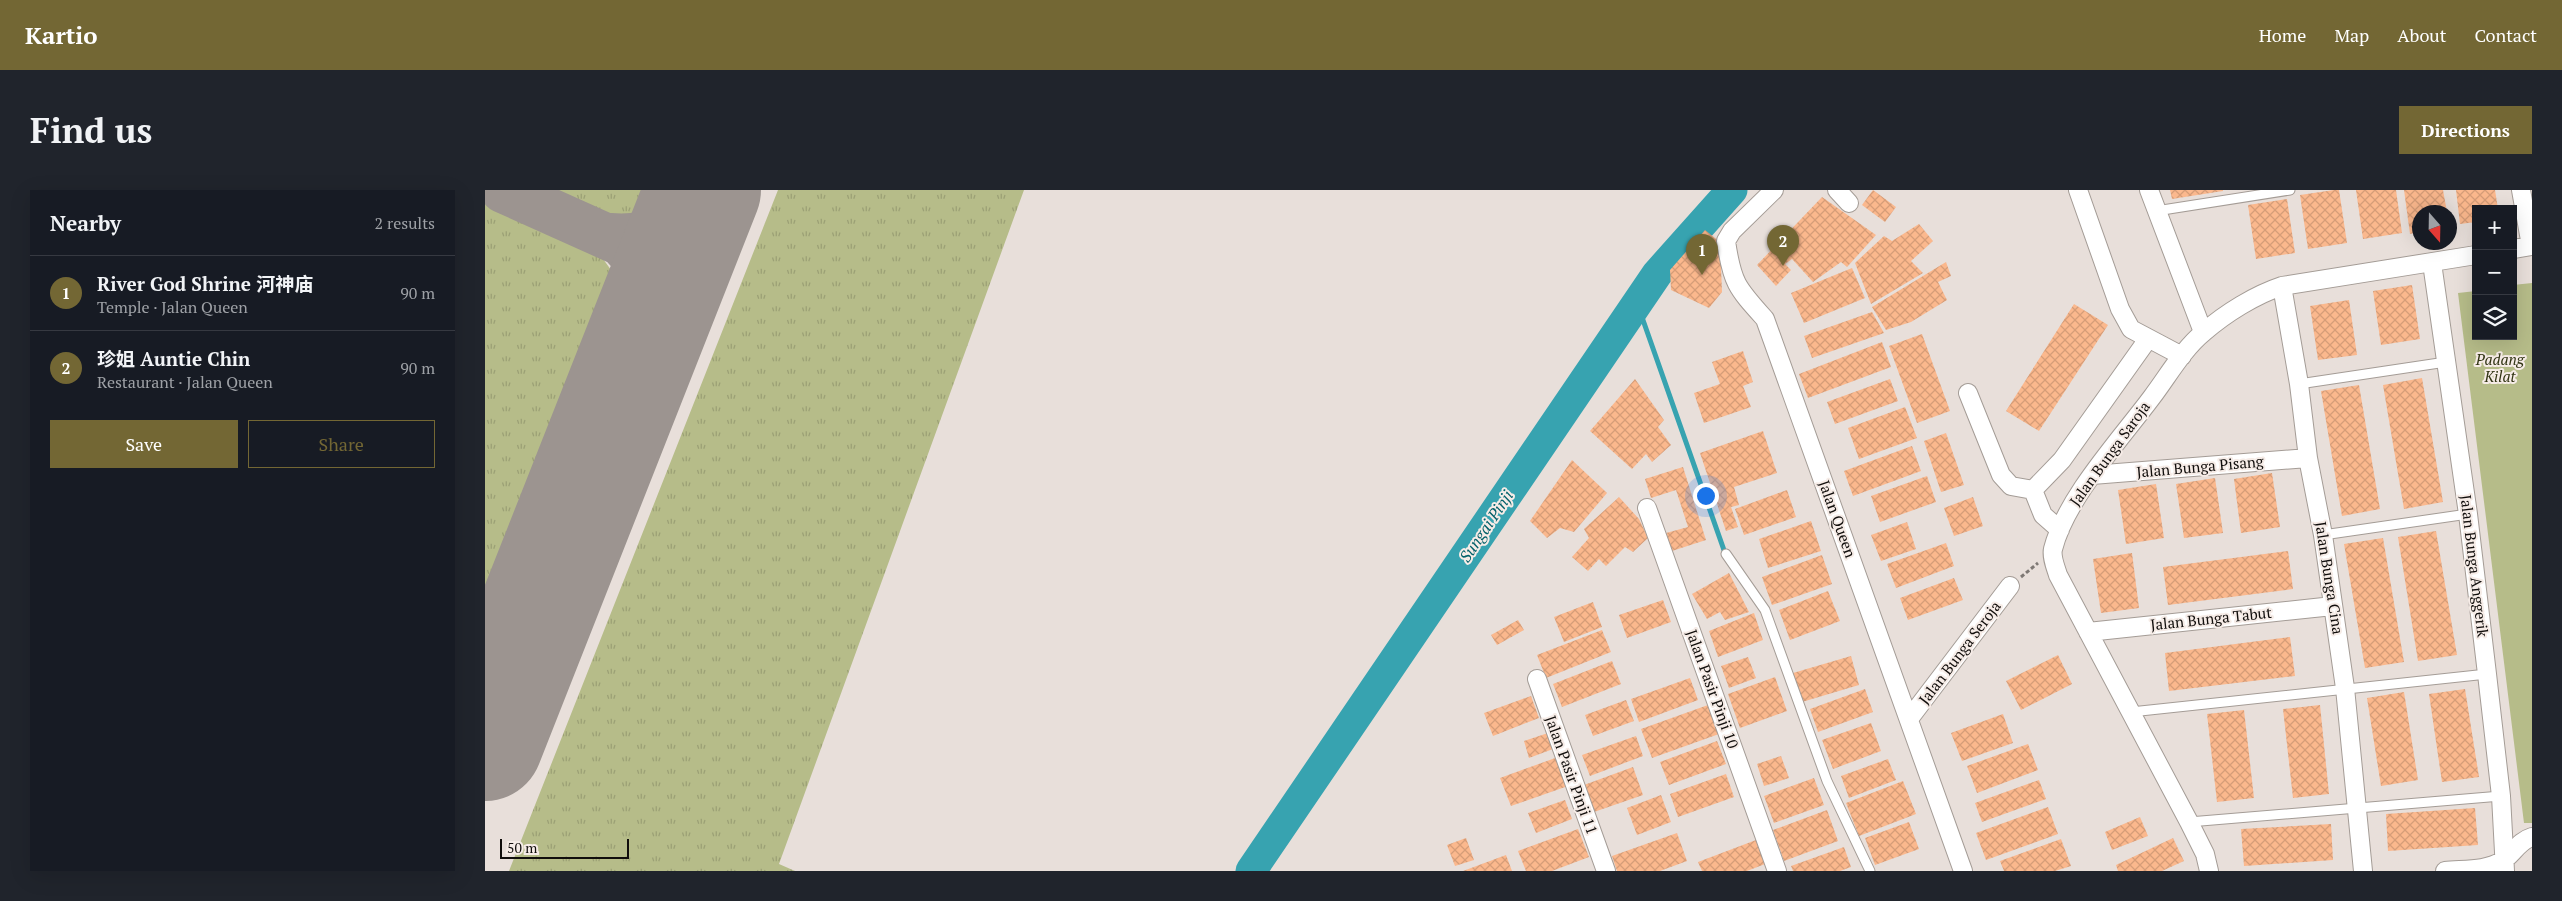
<!DOCTYPE html>
<html lang="en">
<head>
<meta charset="utf-8">
<style>
  body { margin:0; font-family:"PT Serif","Noto Sans SC",serif; background:#20242c; color:#f1f3f6 }
  .controls { position:absolute; right:15px; top:15px; display:grid; overflow:hidden; border-radius:0px; box-shadow:0 5px 20px #0002 }
  .controls button { width:45px; height:45px; display:grid; place-items:center; padding:0; border:0; border-bottom:1px solid #363941; background:#171b24; color:#f1f3f6; font:25px sans-serif }
  .compass { position:absolute; left:1927px; top:15px; width:45px; height:45px; border-radius:50%; background:#171b24; box-shadow:0 5px 20px #0002; rotate:160deg }
  .scale { position:absolute; left:15px; bottom:12px; width:129px; box-sizing:border-box; padding-left:5px; border:2px solid #110e0c; border-top:0; font-size:14px; line-height:18px; white-space:nowrap; color:#110e0c; -webkit-text-stroke:4px #f6ece7; paint-order:stroke }
  .you { position:absolute; left:1220px; top:305px; width:18px; height:18px; margin:-12px; border:4px solid #fff; border-radius:50%; background:#1a73e8; box-shadow:0 0 0 8px #1a73e833 }
  .badge { display:grid; place-items:center; width:32px; height:32px; border-radius:50%; background:#736734; color:#fff; font-size:16px; font-weight:700 }
  .pin { position:absolute; translate:-50% -41px; filter:drop-shadow(0 1px 2px #0008) }
  .pin::after { content:''; position:absolute; top:26px; width:18px; height:15px; background:inherit; clip-path:polygon(0 0,100% 0,50% 100%) }
  .list { margin:0; padding:0; list-style:none }
  h2 { display:flex; justify-content:space-between; align-items:center; height:65px; margin:0; padding:0 20px; font-size:21px }
  h2 small { font-size:16px; font-weight:400; color:#9ea1a6 }
  .list li { display:grid; grid-template-columns:32px 1fr auto; gap:15px; align-items:center; box-sizing:border-box; height:75px; padding:0 20px; border-top:1px solid #363941 }
  .list b { display:block; font-size:19px; white-space:nowrap }
  .list p { margin:0; font-size:16px; white-space:nowrap; color:#9ea1a6 }
  .list em { font-size:16px; font-style:normal; color:#9ea1a6 }
  .actions { display:flex; gap:10px; padding:15px 20px }
  .actions a { flex:1; padding:11px 0; border:1px solid #736734; border-radius:0px; text-align:center; font-size:18px; color:#736734 }
  .actions .main { background:#736734; color:#fff }
  .icon { flex:none; width:28px; height:28px; fill:none; stroke:currentColor; stroke-width:2; stroke-linecap:round; stroke-linejoin:round }
  .map { position:relative; flex:none; width:2047px; height:681px; overflow:hidden; border-radius:0px }
  header { display:flex; align-items:center; gap:30px; box-sizing:border-box; height:70px; padding:0 25px; background:#736734; color:#fff }
  header strong { font-size:24px }
  nav { display:flex; gap:28px; margin-inline-start:auto; font-size:18px }
  .intro { display:flex; align-items:center; justify-content:space-between; box-sizing:border-box; height:120px; padding:0 30px }
  h1 { margin:0; font-size:35px }
  .button { padding:12px 22px; border-radius:0px; background:#736734; color:#fff; font-size:18px; font-weight:700 }
  main { display:flex; gap:30px; padding:0 30px }
  aside { flex:1; background:#171b24; border-radius:0px; box-shadow:0 5px 20px #0002 }
  .map>svg:first-child { display:block }
</style>
</head>
<body>
<header>
<strong>Kartio</strong>
<nav><a>Home</a><a>Map</a><a>About</a><a>Contact</a></nav>
</header>
<div class="intro"><h1>Find us</h1><a class="button">Directions</a></div>
<main>
<aside>
<h2>Nearby<small>2 results</small></h2>
<ul class="list">
<li><span class="badge">1</span><div><b>River God Shrine 河神庙</b><p>Temple · Jalan Queen</p></div><em>90 m</em></li>
<li><span class="badge">2</span><div><b>珍姐 Auntie Chin</b><p>Restaurant · Jalan Queen</p></div><em>90 m</em></li>
</ul>
<div class="actions"><a class="main">Save</a><a>Share</a></div>
</aside>
<div class="map">
<svg width="2047" height="681" viewBox="0 0 2047 681">
  <defs>
    <pattern id="grass-tufts" width="24" height="20" patternUnits="userSpaceOnUse" patternTransform="scale(1.25)"><rect width="24" height="20" fill="#b6bc89"/><path d="M3 7l-1-3M5 7V3M7 7l1-3M15 17l-1-3M17 17v-4M19 17l1-3" fill="none" stroke="#9ba075"/></pattern>
    <pattern id="building-cross-hatch" width="8" height="8" patternUnits="userSpaceOnUse" patternTransform="scale(1.25)"><rect width="8" height="8" fill="#fbb88d"/><path d="M0 0l8 8M0 8l8-8" fill="none" stroke="#d69d78"/></pattern>
  </defs>
  <rect width="100%" height="100%" fill="#e8dfda"/>
  <path fill="url(#grass-tufts)" d="M54,0H163L152,28L141,33L126,31Z
    M293,0H539L294,674L310,681H24Z
    M0,12L101,53L113,62L129,84L0,412Z"/>
  <path fill="#b6bc89" d="M2047,93V633H2039L1973,103L1991,101V146H2028V95Z"/>
  <g fill="none" stroke-linecap="round" stroke-linejoin="round">
    <path stroke="#37a3b0" stroke-width="5" d="M1152,113L1240,363"/>
    <path stroke="#37a3b0" stroke-width="31" d="M766,681L1172,84L1247,0"/>
    <path stroke="#9c9490" stroke-width="46" d="M18,0L136,53C163,80 166,107 161,143
      M125,46C169,49 189,37 216,3"/>
    <path stroke="#9c9490" stroke-width="116" d="M0,553L218,0"/>
  </g>
  <path fill="url(#building-cross-hatch)" d="M1388,0L1411,17L1400,32L1377,15Z
    M1685,0H1738V1L1687,9Z
    M1849,0H1854L1862,53L1823,59L1815,5Z
    M1871,0H1911L1917,43L1878,49Z
    M1919,0H1958L1962,22H1934V42L1925,44Z
    M1971,0H2010L2013,19H1991V32L1975,34Z
    M1337,7L1391,45L1362,77L1356,72L1328,92L1307,69L1300,74L1306,80L1291,96L1272,75Z
    M1802,9L1810,63L1771,69L1763,15Z
    M1434,34L1448,51L1426,71L1438,83L1386,114L1370,73L1399,46L1407,51Z
    M1220,40L1235,52L1237,102L1224,118L1186,100L1185,80Z
    M1461,72L1466,86L1453,92L1462,110L1426,132L1401,140L1387,117Z
    M1367,78L1380,108L1319,133L1306,103Z
    M1927,95L1935,149L1896,155L1888,101Z
    M1864,110L1872,165L1833,170L1825,116Z
    M1589,114L1623,135L1554,241L1521,221Z
    M1387,122L1399,143L1327,168L1319,146Z
    M1437,144L1465,221L1432,233L1404,156Z
    M1397,152L1406,177L1323,208L1314,184Z
    M1258,161L1268,192L1258,196L1266,217L1219,233L1209,203L1235,194L1227,172Z
    M1937,188L1958,312L1919,319L1898,195Z
    M1150,189L1179,230L1173,237L1186,255L1167,272L1161,264L1147,279L1105,241Z
    M1405,189L1413,211L1350,234L1342,212Z
    M1874,195L1895,319L1857,326L1836,201Z
    M1420,217L1432,248L1374,269L1363,238Z
    M1278,241L1292,283L1249,297L1254,315L1246,317L1253,337L1241,341L1215,263Z
    M1461,243L1479,295L1456,302L1439,251Z
    M1427,256L1436,281L1368,306L1359,281Z
    M1087,270L1122,303L1089,342L1075,338L1062,348L1045,331Z
    M1198,277L1221,350L1187,361L1181,343L1203,337L1191,300L1166,308L1160,289Z
    M1787,283L1795,337L1756,343L1749,289Z
    M1442,286L1451,312L1395,332L1386,306Z
    M1730,288L1738,343L1699,348L1691,294Z
    M1671,294L1679,348L1641,354L1633,300Z
    M1302,300L1311,327L1259,345L1250,319Z
    M1134,307L1154,329L1163,348L1148,362L1140,357L1121,376L1114,369L1103,381L1087,367L1104,348L1099,339Z
    M1488,307L1498,336L1469,346L1459,318Z
    M1326,331L1336,361L1283,378L1274,349Z
    M1422,332L1431,359L1396,371L1386,345Z
    M1951,341L1972,465L1933,471L1913,347Z
    M1898,348L1919,472L1880,478L1859,354Z
    M1461,353L1469,376L1411,398L1402,374Z
    M1803,361L1808,399L1683,415L1678,377Z
    M1647,363L1654,418L1616,423L1608,369Z
    M1337,365L1347,394L1287,415L1277,387Z
    M1244,383L1264,422L1240,430L1235,422L1222,429L1207,404Z
    M1469,388L1478,410L1423,430L1415,408Z
    M1343,401L1355,431L1305,450L1294,420Z
    M1178,410L1186,432L1142,448L1134,425Z
    M1108,412L1117,437L1079,452L1069,427Z
    M1269,423L1278,450L1233,467L1224,441Z
    M1033,430L1039,440L1012,455L1006,445Z
    M1117,440L1126,462L1061,488L1052,465Z
    M1805,447L1810,486L1684,501L1680,463Z
    M1573,465L1587,494L1536,520L1521,491Z
    M1366,466L1374,495L1317,512L1308,483Z
    M1263,467L1271,488L1244,498L1236,476Z
    M1127,471L1136,494L1077,517L1068,494Z
    M1290,487L1302,521L1255,538L1243,504Z
    M1205,488L1213,510L1154,532L1146,509Z
    M1380,499L1388,522L1333,542L1325,519Z
    M1980,499L1994,587L1957,592L1944,504Z
    M1919,502L1933,590L1896,596L1882,508Z
    M1046,506L1054,528L1008,546L999,523Z
    M1141,510L1149,531L1108,546L1100,525Z
    M1223,515L1234,544L1167,568L1156,539Z
    M1835,515L1844,604L1808,608L1798,519Z
    M1759,520L1769,608L1732,612L1722,524Z
    M1518,524L1528,553L1477,571L1466,543Z
    M1386,533L1396,561L1348,579L1337,550Z
    M1063,543L1068,559L1044,568L1039,551Z
    M1151,546L1158,566L1105,586L1097,565Z
    M1232,551L1241,574L1184,595L1175,572Z
    M1543,554L1553,580L1492,603L1482,576Z
    M1296,566L1304,588L1279,596L1272,574Z
    M1073,567L1083,596L1026,616L1015,588Z
    M1403,569L1411,590L1364,608L1356,586Z
    M1148,577L1158,605L1109,622L1099,595Z
    M1241,584L1249,607L1193,627L1185,604Z
    M1329,588L1339,615L1289,633L1279,606Z
    M1554,590L1561,609L1497,632L1490,613Z
    M1418,591L1431,624L1374,646L1361,613Z
    M1176,605L1186,632L1152,645L1142,618Z
    M1080,610L1087,629L1051,643L1043,623Z
    M1563,617L1573,644L1501,670L1491,643Z
    M1990,618L1993,655L1903,661L1901,624Z
    M1342,620L1353,651L1299,671L1288,640Z
    M1655,627L1663,646L1627,660L1620,642Z
    M1424,632L1434,659L1390,675L1380,648Z
    M1846,634L1848,670L1759,676L1756,639Z
    M1093,639L1104,667L1067,681H1041L1033,661Z
    M1192,643L1202,671L1175,681H1132L1127,666Z
    M981,648L989,670L970,676L962,655Z
    M1688,648L1699,671L1677,681H1633L1631,675Z
    M1576,649L1586,676L1570,681H1519L1515,671Z
    M1271,650L1280,674L1262,681H1217L1213,672Z
    M1359,657L1366,677L1355,681H1308L1306,676Z
    M1021,665L1027,681H978Z"/>
  <g fill="none" stroke-linecap="round" stroke-linejoin="round">
    <g stroke="#a49c96" stroke-width="11">
      <path id="lane" d="M1671,21L1805,0
        M1814,194L1961,172
        M1838,345L1983,324
        M1241,364L1280,420L1342,591L1385,681
        M1646,522L2002,484
        M1704,632L2016,606"/>
    </g>
    <g stroke="#a49c96" stroke-width="20">
      <path id="street" d="M1289,0L1247,41L1241,51C1247,93 1252,98 1280,129L1478,681
        M1352,0L1364,13
        M1593,0L1635,119L1646,139L1697,166
        M1664,0L1718,142
        M2036,0L2046,56
        M2028,59L2047,56
        M1947,73L1983,324L2002,484L2016,606L2020,681
        M1797,96L1814,194L1823,268L1838,345L1860,498L1878,681
        M1483,203L1516,285L1526,296L1548,300
        M1607,285L1823,268
        M1162,318L1292,681
        M1575,340L1558,325L1548,300L1577,270L1663,149
        M1603,442L1848,416
        M1052,489L1121,681
        M1424,529L1525,396
        M1724,681L1720,664L1704,632L1573,385C1571,378 1566,367 1568,359C1581,308 1635,250 1667,207C1683,186 1698,159 1719,142C1741,123 1770,105 1797,96L1991,65
        M1960,681C1978,679 2001,681 2017,671C2028,665 2033,651 2047,647"/>
    </g>
    <path stroke="#7e7874" stroke-width="3" stroke-dasharray="4 2.5" stroke-linecap="butt" d="M1536,387L1553,373"/>
    <use href="#lane" stroke="#fff" stroke-width="9"/>
    <use href="#street" stroke="#fff" stroke-width="18"/>
  </g>
  <g text-anchor="middle" stroke-width="4" stroke-linejoin="round" paint-order="stroke">
    <g font-size="15" font-style="italic" fill="#313413" stroke="#f6ece7">
      <text x="2015" y="175">Padang<tspan x="2015" dy="17">Kilat</tspan></text>
    </g>
    <g font-size="15" fill="#110e0c" stroke="#f6ece7">
      <text transform="translate(1625 264) rotate(-54)" y="5">Jalan Bunga Saroja</text>
      <text transform="translate(1715 277) rotate(-5)" y="5">Jalan Bunga Pisang</text>
      <text transform="translate(1352 329) rotate(70)" y="5">Jalan Queen</text>
      <text transform="translate(1989 376) rotate(83)" y="5">Jalan Bunga Anggerik</text>
      <text transform="translate(1844 388) rotate(81)" y="5">Jalan Bunga Cina</text>
      <text transform="translate(1726 429) rotate(-6)" y="5">Jalan Bunga Tabut</text>
      <text transform="translate(1475 463) rotate(-53)" y="5">Jalan Bunga Seroja</text>
      <text transform="translate(1227 499) rotate(70)" y="5">Jalan Pasir Pinji 10</text>
      <text transform="translate(1086 585) rotate(70)" y="5">Jalan Pasir Pinji 11</text>
    </g>
    <g font-size="16" font-style="italic" fill="#03616a" stroke="#f6ece7">
      <text transform="translate(1001 336) rotate(-56)" y="6">Sungai Pinji</text>
    </g>
  </g>
</svg>
<div class="controls">
<button>+</button>
<button>−</button>
<button><svg class="icon" aria-label="layers" viewBox="0 0 24 24"><path d="M12 4l9 5-9 5-9-5zM3 14l9 5 9-5"/></svg></button>
</div>
<svg class="compass" viewBox="-18 -18 36 36"><path d="M0-13l5 13h-10z" fill="#e53935"/><path d="M0 13l5-13h-10z" fill="#9ea1a6"/></svg>
<div class="scale">50 m</div>
<div class="you"></div>
<div class="pin badge" style="left:1217px;top:85px">1</div>
<div class="pin badge" style="left:1298px;top:76px">2</div>
</div>
</main>
</body>
</html>
